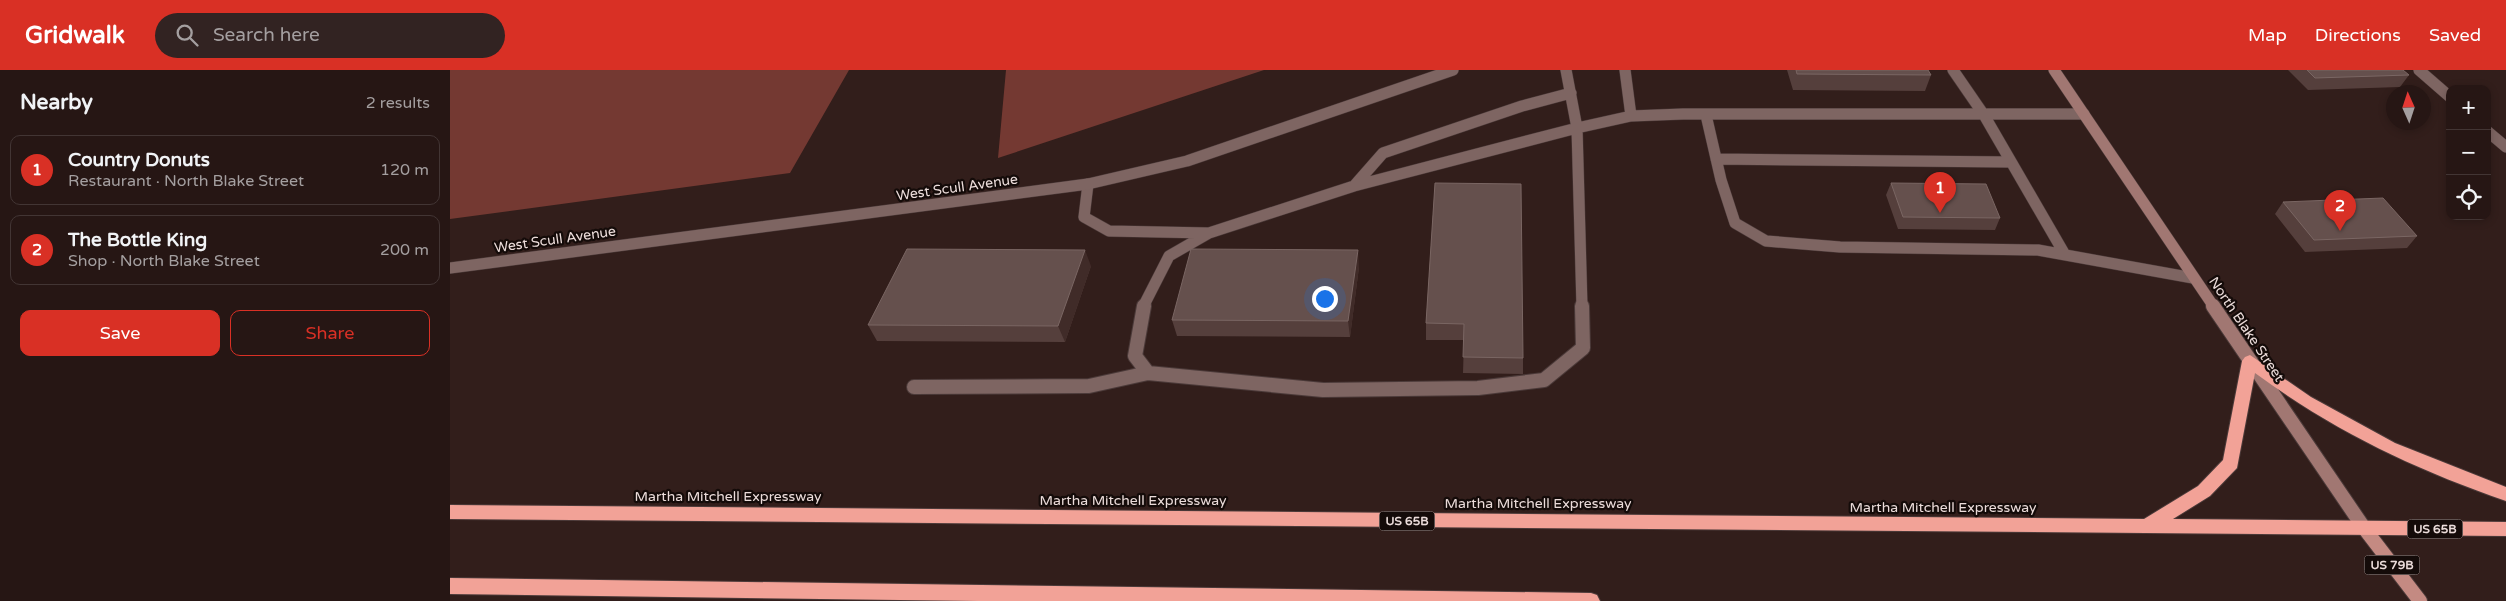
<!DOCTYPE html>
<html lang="en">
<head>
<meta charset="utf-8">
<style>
  body { margin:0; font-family:"Varela Round",sans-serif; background:#322322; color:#f1f3f6 }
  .controls { position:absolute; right:15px; top:15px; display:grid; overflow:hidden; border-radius:10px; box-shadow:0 2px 8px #0003 }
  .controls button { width:45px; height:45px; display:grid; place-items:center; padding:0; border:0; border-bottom:1px solid #423534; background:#261614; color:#f1f3f6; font:25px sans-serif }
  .compass { position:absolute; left:1936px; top:15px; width:45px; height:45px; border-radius:50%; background:#261614; box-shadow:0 2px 8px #0003; rotate:357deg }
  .you { position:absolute; left:874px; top:228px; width:18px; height:18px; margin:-12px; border:4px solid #fff; border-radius:50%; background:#1a73e8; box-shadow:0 0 0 8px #1a73e833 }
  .badge { display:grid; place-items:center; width:32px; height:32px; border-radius:50%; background:#d93025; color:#fff; font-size:16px; font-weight:700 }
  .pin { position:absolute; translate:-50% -41px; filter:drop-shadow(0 1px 2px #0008) }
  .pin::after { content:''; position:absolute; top:26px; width:18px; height:15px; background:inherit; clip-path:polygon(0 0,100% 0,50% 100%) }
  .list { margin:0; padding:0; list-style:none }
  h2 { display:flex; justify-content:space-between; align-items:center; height:65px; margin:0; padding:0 20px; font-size:21px }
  h2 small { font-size:16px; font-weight:400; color:#a49fa0 }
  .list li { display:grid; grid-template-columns:32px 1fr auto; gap:15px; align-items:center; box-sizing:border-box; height:70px; margin:0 10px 10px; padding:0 10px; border:1px solid #423534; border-radius:10px }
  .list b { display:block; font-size:19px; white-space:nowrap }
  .list p { margin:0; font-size:16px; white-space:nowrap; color:#a49fa0 }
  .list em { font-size:16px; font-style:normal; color:#a49fa0 }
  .actions { display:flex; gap:10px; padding:15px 20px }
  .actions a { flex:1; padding:11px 0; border:1px solid #d93025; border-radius:10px; text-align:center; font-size:18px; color:#d93025 }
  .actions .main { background:#d93025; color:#fff }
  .icon { flex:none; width:28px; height:28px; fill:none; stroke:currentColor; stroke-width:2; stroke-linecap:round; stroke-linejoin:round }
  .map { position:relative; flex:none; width:2056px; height:531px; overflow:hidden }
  header { display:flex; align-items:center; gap:30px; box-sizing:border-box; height:70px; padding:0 25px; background:#d93025; color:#fff }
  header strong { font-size:24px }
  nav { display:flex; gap:28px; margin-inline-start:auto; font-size:18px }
  .search { width:350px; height:45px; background:#322322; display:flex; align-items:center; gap:12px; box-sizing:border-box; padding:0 18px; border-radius:28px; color:#a49fa0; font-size:19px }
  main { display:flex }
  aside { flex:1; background:#261614 }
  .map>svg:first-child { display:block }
</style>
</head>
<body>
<header>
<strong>Gridwalk</strong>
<div class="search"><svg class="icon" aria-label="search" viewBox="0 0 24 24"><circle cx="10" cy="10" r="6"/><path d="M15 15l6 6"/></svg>Search here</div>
<nav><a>Map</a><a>Directions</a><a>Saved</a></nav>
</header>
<main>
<aside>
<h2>Nearby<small>2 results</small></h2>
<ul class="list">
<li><span class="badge">1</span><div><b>Country Donuts</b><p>Restaurant · North Blake Street</p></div><em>120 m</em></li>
<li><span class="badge">2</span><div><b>The Bottle King</b><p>Shop · North Blake Street</p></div><em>200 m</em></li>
</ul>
<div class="actions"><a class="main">Save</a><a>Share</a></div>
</aside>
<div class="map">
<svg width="2056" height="531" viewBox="0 0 2056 531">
  <rect width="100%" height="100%" fill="#321e1b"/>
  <path fill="#743932" d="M0,0H399L340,103L0,149Z
    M556,0H814L548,88Z"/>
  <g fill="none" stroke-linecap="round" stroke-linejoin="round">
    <g stroke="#4b3a39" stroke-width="12">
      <path id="lane-far1" d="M1116,0L1127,58
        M1175,0L1181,46
        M1503,0L1534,45L1614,183
        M1256,45L1271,110L1285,153L1316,171L1390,177L1588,180L1743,208
        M1127,58L1132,237
        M1127,58L1181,46L1233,44H1634
        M1266,89L1559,92
        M638,114L634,147L659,161L758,163
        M904,116L933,83L1072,36L1121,23
        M693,237L719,186L759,163L904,116L1127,58"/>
    </g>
    <g stroke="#4b3a39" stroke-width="16">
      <path id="lane" d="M694,236L685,286L698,303L873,320L1028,318L1094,310L1133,278L1132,236
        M464,317L639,316L698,303"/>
    </g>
    <g stroke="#4b3a39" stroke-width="12">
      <path id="street" d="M1969,0L2000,27
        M2037,61L2056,77
        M0,198L638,114L737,91L1003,0"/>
    </g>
    <g stroke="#4b3a39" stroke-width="12">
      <path id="secondary-far1" d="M1604,0L1764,237"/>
    </g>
    <g stroke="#4b3a39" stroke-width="16">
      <path id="secondary" d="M1763,236L1914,458"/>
    </g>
    <g stroke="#4b3a39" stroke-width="16">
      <path id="primary" d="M1914,458L1970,531"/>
    </g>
    <g stroke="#4b3a39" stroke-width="2">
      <path id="highway" d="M1800,285L1861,327L1945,373L2056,417V431C1964,399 1884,361 1805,303L1787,398L1760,426L1723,449L2056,452V466L0,449V435L1694,449L1748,416L1773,390L1792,291L1795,287Z
        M0,508L1141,523L1147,525L1150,531H528L0,524Z"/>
    </g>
    <use href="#lane-far1" stroke="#7e6562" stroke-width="11"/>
    <use href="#lane" stroke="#7e6562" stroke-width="14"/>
    <use href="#street" stroke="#7e6562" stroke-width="11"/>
    <use href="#secondary-far1" stroke="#a17772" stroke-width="11"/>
    <use href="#secondary" stroke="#a17772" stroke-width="14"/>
    <use href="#primary" stroke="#c48a82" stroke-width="14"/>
    <use href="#highway" fill="#f2a297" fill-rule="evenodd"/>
  </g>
  <path fill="#553f3c" d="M1337,0H1478L1481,5L1475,21L1343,20Z
    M1838,0H1953L1959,5L1950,17L1858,20Z
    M985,113L1073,288V304L1013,303L1014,270H976V253Z
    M1441,113L1550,148L1545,160L1448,159L1436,125Z
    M1833,132L1967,166L1957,178L1855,182L1825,144Z
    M641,196L615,272L427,271L418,255Z
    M909,197L900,267L727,266L722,250Z"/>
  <path fill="#402b28" d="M635,180L641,196L615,272L608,256Z
    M908,180L909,197L900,267L898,251Z"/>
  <path fill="#65504d" stroke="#7a6663" d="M1346,0H1478L1481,5L1347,4Z
    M1857,0H1953L1959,5L1865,8Z
    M985,113L1071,114L1073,288L1013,287L1014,254L976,253Z
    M1441,113L1536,114L1550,148L1453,147Z
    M1933,128L1967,166L1864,170L1833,132Z
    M457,179L635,180L608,256L418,255Z
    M741,179L908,180L898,251L722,250Z"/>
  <g text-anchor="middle" stroke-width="4.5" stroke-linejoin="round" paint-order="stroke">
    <g fill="#140b09" stroke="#aa9d9b" stroke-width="1">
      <rect x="929.5" y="441.5" width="55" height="19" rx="4"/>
      <rect x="1957.5" y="449.5" width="55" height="19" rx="4"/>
      <rect x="1914.5" y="485.5" width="55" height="19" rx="4"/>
    </g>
    <g font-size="12" font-weight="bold" fill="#ebdcda">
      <text x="957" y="455">US 65B</text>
      <text x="1985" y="463">US 65B</text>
      <text x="1942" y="499">US 79B</text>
    </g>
    <g font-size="14" fill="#ebdcda" stroke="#140b09">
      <text transform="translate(507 117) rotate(-8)" y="5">West Scull Avenue</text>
      <text transform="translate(105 169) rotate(-8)" y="5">West Scull Avenue</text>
      <text transform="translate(1797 259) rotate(56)" y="5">North Blake Street</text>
      <text x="278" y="431">Martha Mitchell Expressway</text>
      <text x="683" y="435">Martha Mitchell Expressway</text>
      <text x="1088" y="438">Martha Mitchell Expressway</text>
      <text x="1493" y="442">Martha Mitchell Expressway</text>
    </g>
  </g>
</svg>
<div class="controls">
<button>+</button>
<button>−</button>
<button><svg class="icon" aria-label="locate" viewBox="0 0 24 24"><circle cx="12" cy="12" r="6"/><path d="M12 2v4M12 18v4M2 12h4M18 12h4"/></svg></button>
</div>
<svg class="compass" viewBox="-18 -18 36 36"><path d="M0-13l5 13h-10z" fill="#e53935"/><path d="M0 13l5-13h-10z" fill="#a49fa0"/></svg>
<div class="you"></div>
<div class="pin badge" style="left:1490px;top:143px">1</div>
<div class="pin badge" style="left:1890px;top:161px">2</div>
</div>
</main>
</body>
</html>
